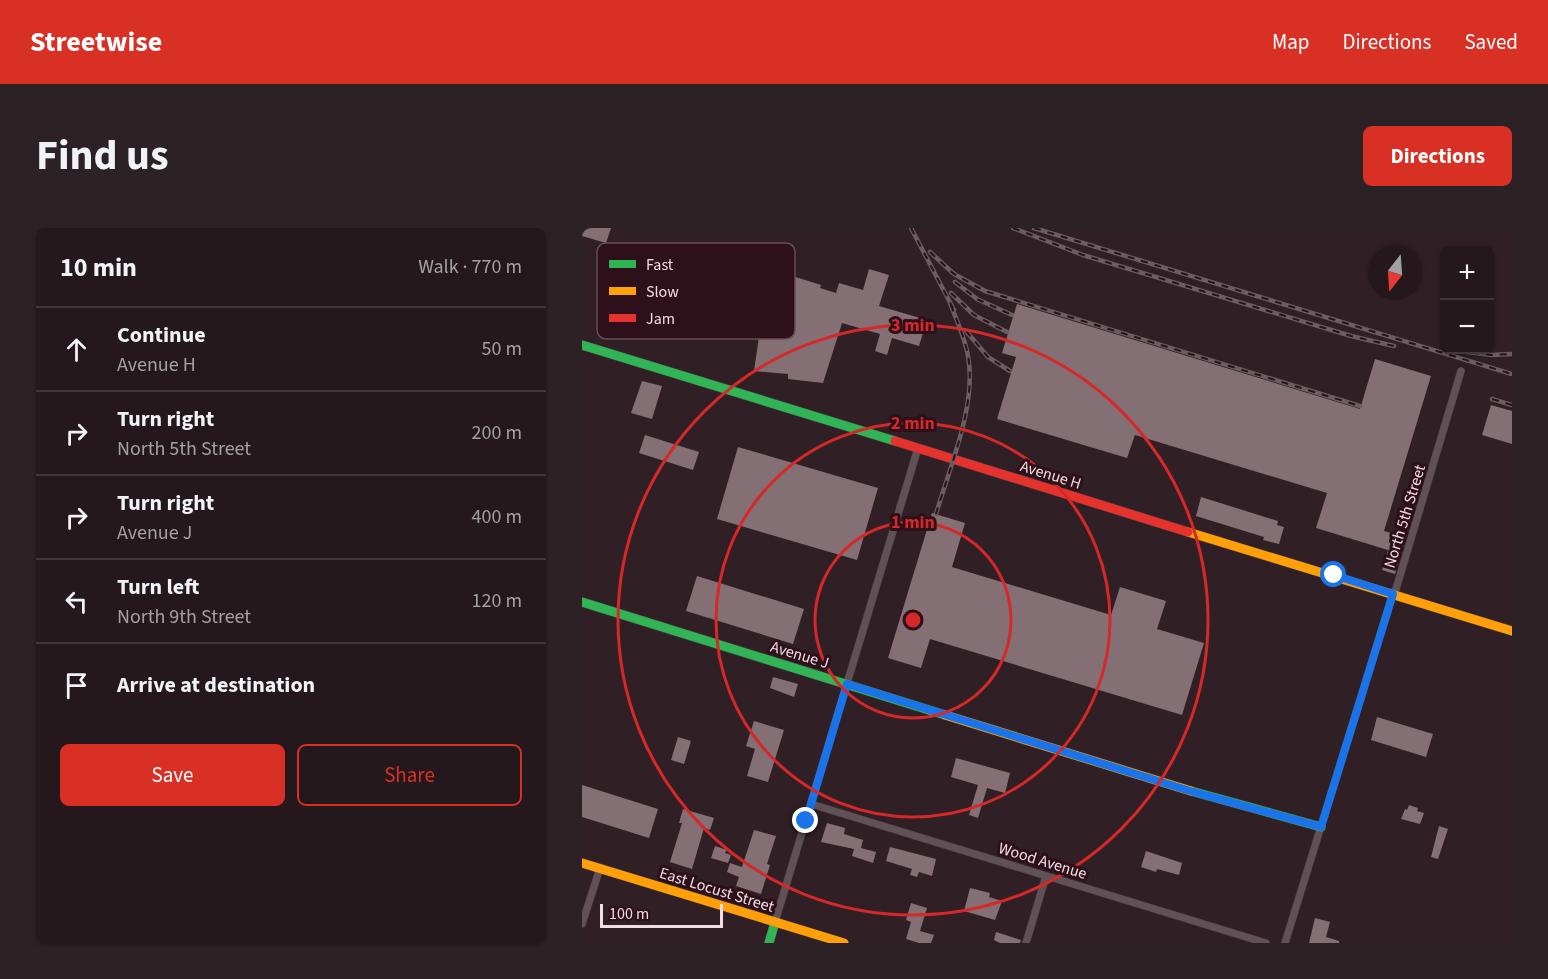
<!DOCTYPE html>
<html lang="en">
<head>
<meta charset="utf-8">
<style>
  body { margin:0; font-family:"Source Sans 3",sans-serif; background:#2c2125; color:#f1f3f6 }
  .controls { position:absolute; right:18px; top:18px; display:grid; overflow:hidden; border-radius:9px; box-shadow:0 2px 4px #0004 }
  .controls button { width:54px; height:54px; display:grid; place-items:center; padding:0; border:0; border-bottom:2px solid #41373b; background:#24181c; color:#f1f3f6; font:30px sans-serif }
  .compass { position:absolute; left:786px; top:18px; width:54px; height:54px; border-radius:50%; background:#24181c; box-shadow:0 2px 4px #0004; rotate:197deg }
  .scale { position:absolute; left:18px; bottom:15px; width:123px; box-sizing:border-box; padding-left:6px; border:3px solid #f2dde2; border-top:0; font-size:16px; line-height:21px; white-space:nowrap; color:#f2dde2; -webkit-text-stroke:4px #2d101a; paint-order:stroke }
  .stop { position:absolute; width:18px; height:18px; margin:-14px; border:4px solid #1a73e8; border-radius:50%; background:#fff }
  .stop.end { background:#1a73e8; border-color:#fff; box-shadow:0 2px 6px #0008 }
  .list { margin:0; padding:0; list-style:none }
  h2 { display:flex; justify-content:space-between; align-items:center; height:78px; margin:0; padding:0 24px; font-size:26px }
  h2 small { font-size:20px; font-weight:400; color:#a3a0a3 }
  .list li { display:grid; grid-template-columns:39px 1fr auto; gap:18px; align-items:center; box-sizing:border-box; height:84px; padding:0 24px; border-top:2px solid #41373b }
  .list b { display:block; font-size:22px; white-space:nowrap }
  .list p { margin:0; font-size:20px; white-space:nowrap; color:#a3a0a3 }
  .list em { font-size:20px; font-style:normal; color:#a3a0a3 }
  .actions { display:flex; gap:12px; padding:18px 24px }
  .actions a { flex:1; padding:14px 0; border:2px solid #d93025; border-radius:9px; text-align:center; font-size:21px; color:#d93025 }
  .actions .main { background:#d93025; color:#fff }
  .icon { flex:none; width:33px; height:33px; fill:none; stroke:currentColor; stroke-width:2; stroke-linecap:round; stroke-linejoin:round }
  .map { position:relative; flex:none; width:930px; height:715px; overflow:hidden; border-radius:9px }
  header { display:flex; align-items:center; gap:36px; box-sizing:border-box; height:84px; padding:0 30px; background:#d93025; color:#fff }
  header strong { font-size:28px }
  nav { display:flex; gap:33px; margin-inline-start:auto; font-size:21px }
  .intro { display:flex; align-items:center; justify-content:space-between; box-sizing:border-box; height:144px; padding:0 36px }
  h1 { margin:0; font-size:42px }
  .button { padding:15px 27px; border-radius:9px; background:#d93025; color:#fff; font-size:21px; font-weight:700 }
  main { display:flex; gap:36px; padding:0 36px }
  aside { flex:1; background:#24181c; border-radius:9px; box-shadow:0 2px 4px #0004 }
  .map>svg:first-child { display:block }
</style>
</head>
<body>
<header>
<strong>Streetwise</strong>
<nav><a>Map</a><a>Directions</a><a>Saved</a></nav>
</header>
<div class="intro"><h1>Find us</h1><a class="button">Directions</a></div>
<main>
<aside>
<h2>10 min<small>Walk · 770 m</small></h2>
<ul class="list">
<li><svg class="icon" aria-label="ahead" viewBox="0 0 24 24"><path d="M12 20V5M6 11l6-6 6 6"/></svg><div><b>Continue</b><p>Avenue H</p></div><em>50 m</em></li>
<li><svg class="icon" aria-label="right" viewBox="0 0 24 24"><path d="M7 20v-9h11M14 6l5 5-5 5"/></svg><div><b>Turn right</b><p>North 5th Street</p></div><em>200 m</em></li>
<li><svg class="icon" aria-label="right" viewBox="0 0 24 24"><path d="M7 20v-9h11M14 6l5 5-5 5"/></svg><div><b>Turn right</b><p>Avenue J</p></div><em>400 m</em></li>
<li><svg class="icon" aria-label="left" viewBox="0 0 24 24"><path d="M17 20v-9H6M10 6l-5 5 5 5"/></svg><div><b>Turn left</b><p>North 9th Street</p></div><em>120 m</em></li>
<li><svg class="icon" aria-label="arrive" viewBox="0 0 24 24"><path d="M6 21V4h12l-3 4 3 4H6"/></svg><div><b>Arrive at destination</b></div></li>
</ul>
<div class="actions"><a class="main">Save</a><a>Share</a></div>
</aside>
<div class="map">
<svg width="930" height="715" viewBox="0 0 930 715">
  <rect width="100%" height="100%" fill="#302025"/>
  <path fill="#846f75" d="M0,0H29L24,15L0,8Z
    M287,41L307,47L297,78L345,92L337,118L310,110L305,127L293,123L298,106L260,95L241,155L206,151V146L172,143L179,95L154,92L155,79L160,66L183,73L191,42L239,57L238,60L254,65L257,55L281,62Z
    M435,76L778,181L793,131L849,148L802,303L824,309L813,346L800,342L806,322L734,300L745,265L553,207L545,230L415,191L434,129L420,125Z
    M60,153L80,158L70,191L49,185Z
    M909,177L930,183V216L900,207Z
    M63,207L117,224L111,242L57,225Z
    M156,219L296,260L275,332L135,291Z
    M619,269L696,293L695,297L702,299L697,316L681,312L682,309L614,288Z
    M350,285L383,295L370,339L529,387L538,359L584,373L575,401L622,415L600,487L348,411L339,440L306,430Z
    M115,348L222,381L211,416L104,383Z
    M191,449L216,456L212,469L188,460Z
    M795,489L851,506L844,529L789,512Z
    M172,493L202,502L186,554L165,548L173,521L164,518Z
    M96,509L109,513L102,536L89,532Z
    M374,530L428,545L423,565L405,560L396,590L387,587L396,557L369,549Z
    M0,557L76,581L67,610L0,589Z
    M827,577L836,580L835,583L842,585L838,596L819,591L823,581L825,582Z
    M101,581L132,590L128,602L122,600L110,641L88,634L100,595H97Z
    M245,595L263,600L262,606L281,612L279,620L294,624L291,635L270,628L272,621L239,614Z
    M857,598L866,601L856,631L849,629Z
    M172,602L194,608L185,636L188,637L179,666L154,658L157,649L145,644L148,635L160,639Z
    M133,618L145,622L143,625L149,627L146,635L129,630Z
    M308,619L354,631L350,648L337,644L335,649L328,647L330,641L304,633Z
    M564,623L600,635L597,647L575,641L574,644L559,639Z
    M388,660L408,665L407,669L420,673L413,692L382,683Z
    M329,675L345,680L338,703L352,707L349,715H337L324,711L329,694L324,692Z
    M733,690L748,694L744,709L757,713V715H727Z
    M414,704L439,712L438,715H418L412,712Z"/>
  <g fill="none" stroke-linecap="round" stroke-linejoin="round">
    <g stroke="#4b3d41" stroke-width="8">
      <path id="street" d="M229,576L684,715
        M193,694L336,220
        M0,696L18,640
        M444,715L464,648
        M703,715L811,365L814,361L879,143"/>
    </g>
    <g stroke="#4b3d41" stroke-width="10">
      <path id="fast" d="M0,117L313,213
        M0,374L363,487
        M609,563L739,599
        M187,715L193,694"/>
    </g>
    <g stroke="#4b3d41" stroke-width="10">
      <path id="slow" d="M606,304L930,403
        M363,487L609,563
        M0,635L262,715"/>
    </g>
    <g stroke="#4b3d41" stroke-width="10">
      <path id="jam" d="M313,213L606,304"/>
    </g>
    <use href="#street" stroke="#5f5155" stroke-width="7"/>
    <use href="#fast" stroke="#30b455" stroke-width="9"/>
    <use href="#slow" stroke="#ff9f0a" stroke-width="9"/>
    <use href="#jam" stroke="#e5322d" stroke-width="9"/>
    <g stroke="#6a5e61" stroke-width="4.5">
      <path id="rail" d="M329,0L372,82
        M431,0L501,27L769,108L812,118
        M452,0L930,146
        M348,24L372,46L403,63L778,178
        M373,54L395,71L430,87
        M369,65L392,87L425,104
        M384,103L406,129L428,143
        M876,123L909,127L930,126
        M910,171L930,177
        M354,286C368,238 395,177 386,128C383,110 375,93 368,75"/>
    </g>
    <use href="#rail" stroke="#2d101a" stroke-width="2" stroke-dasharray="7" stroke-linecap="butt"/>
  </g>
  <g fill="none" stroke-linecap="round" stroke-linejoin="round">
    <path stroke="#1a73e8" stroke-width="8" d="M224,593L265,456L608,563L739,599L811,366L752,347"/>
  </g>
  <g fill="none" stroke="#d62828" stroke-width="3">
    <circle cx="331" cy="392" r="98"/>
    <circle cx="331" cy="392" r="197"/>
    <circle cx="331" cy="392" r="295"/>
  </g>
  <g text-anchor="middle" stroke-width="6" stroke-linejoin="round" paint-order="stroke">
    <g font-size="16" fill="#f2dde2" stroke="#2d101a">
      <text transform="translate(469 246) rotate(17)" y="6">Avenue H</text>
      <text transform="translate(822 288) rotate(-73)" y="6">North 5th Street</text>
      <text transform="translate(218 426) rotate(17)" y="6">Avenue J</text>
      <text transform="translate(461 632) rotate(17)" y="6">Wood Avenue</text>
      <text transform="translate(135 661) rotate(17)" y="6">East Locust Street</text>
    </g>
  </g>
  <rect x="15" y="15" width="198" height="96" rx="9" fill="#2d101a" stroke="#684e56" stroke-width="1.5"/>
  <rect x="27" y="32" width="27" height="8" fill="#30b455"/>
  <rect x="27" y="59" width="27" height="8" fill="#ff9f0a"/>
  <rect x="27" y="86" width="27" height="8" fill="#e5322d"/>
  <g font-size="16" fill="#f2dde2">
    <text x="64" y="42">Fast</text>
    <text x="64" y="69">Slow</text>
    <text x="64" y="96">Jam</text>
  </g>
  <circle cx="331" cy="392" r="9" fill="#d62828" stroke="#2d101a" stroke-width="3"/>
  <g font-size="18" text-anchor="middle" font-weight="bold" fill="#d62828" stroke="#2d101a" stroke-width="6" stroke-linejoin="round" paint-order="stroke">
    <text x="331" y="103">3 min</text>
    <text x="331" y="201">2 min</text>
    <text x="331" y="300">1 min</text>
  </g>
</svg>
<div class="controls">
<button>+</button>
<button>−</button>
</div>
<svg class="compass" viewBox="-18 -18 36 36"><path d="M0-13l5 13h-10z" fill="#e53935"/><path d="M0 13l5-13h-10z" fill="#a3a0a3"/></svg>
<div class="scale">100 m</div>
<div class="stop" style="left:752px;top:347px"></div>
<div class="stop end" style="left:224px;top:593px"></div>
</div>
</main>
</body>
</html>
